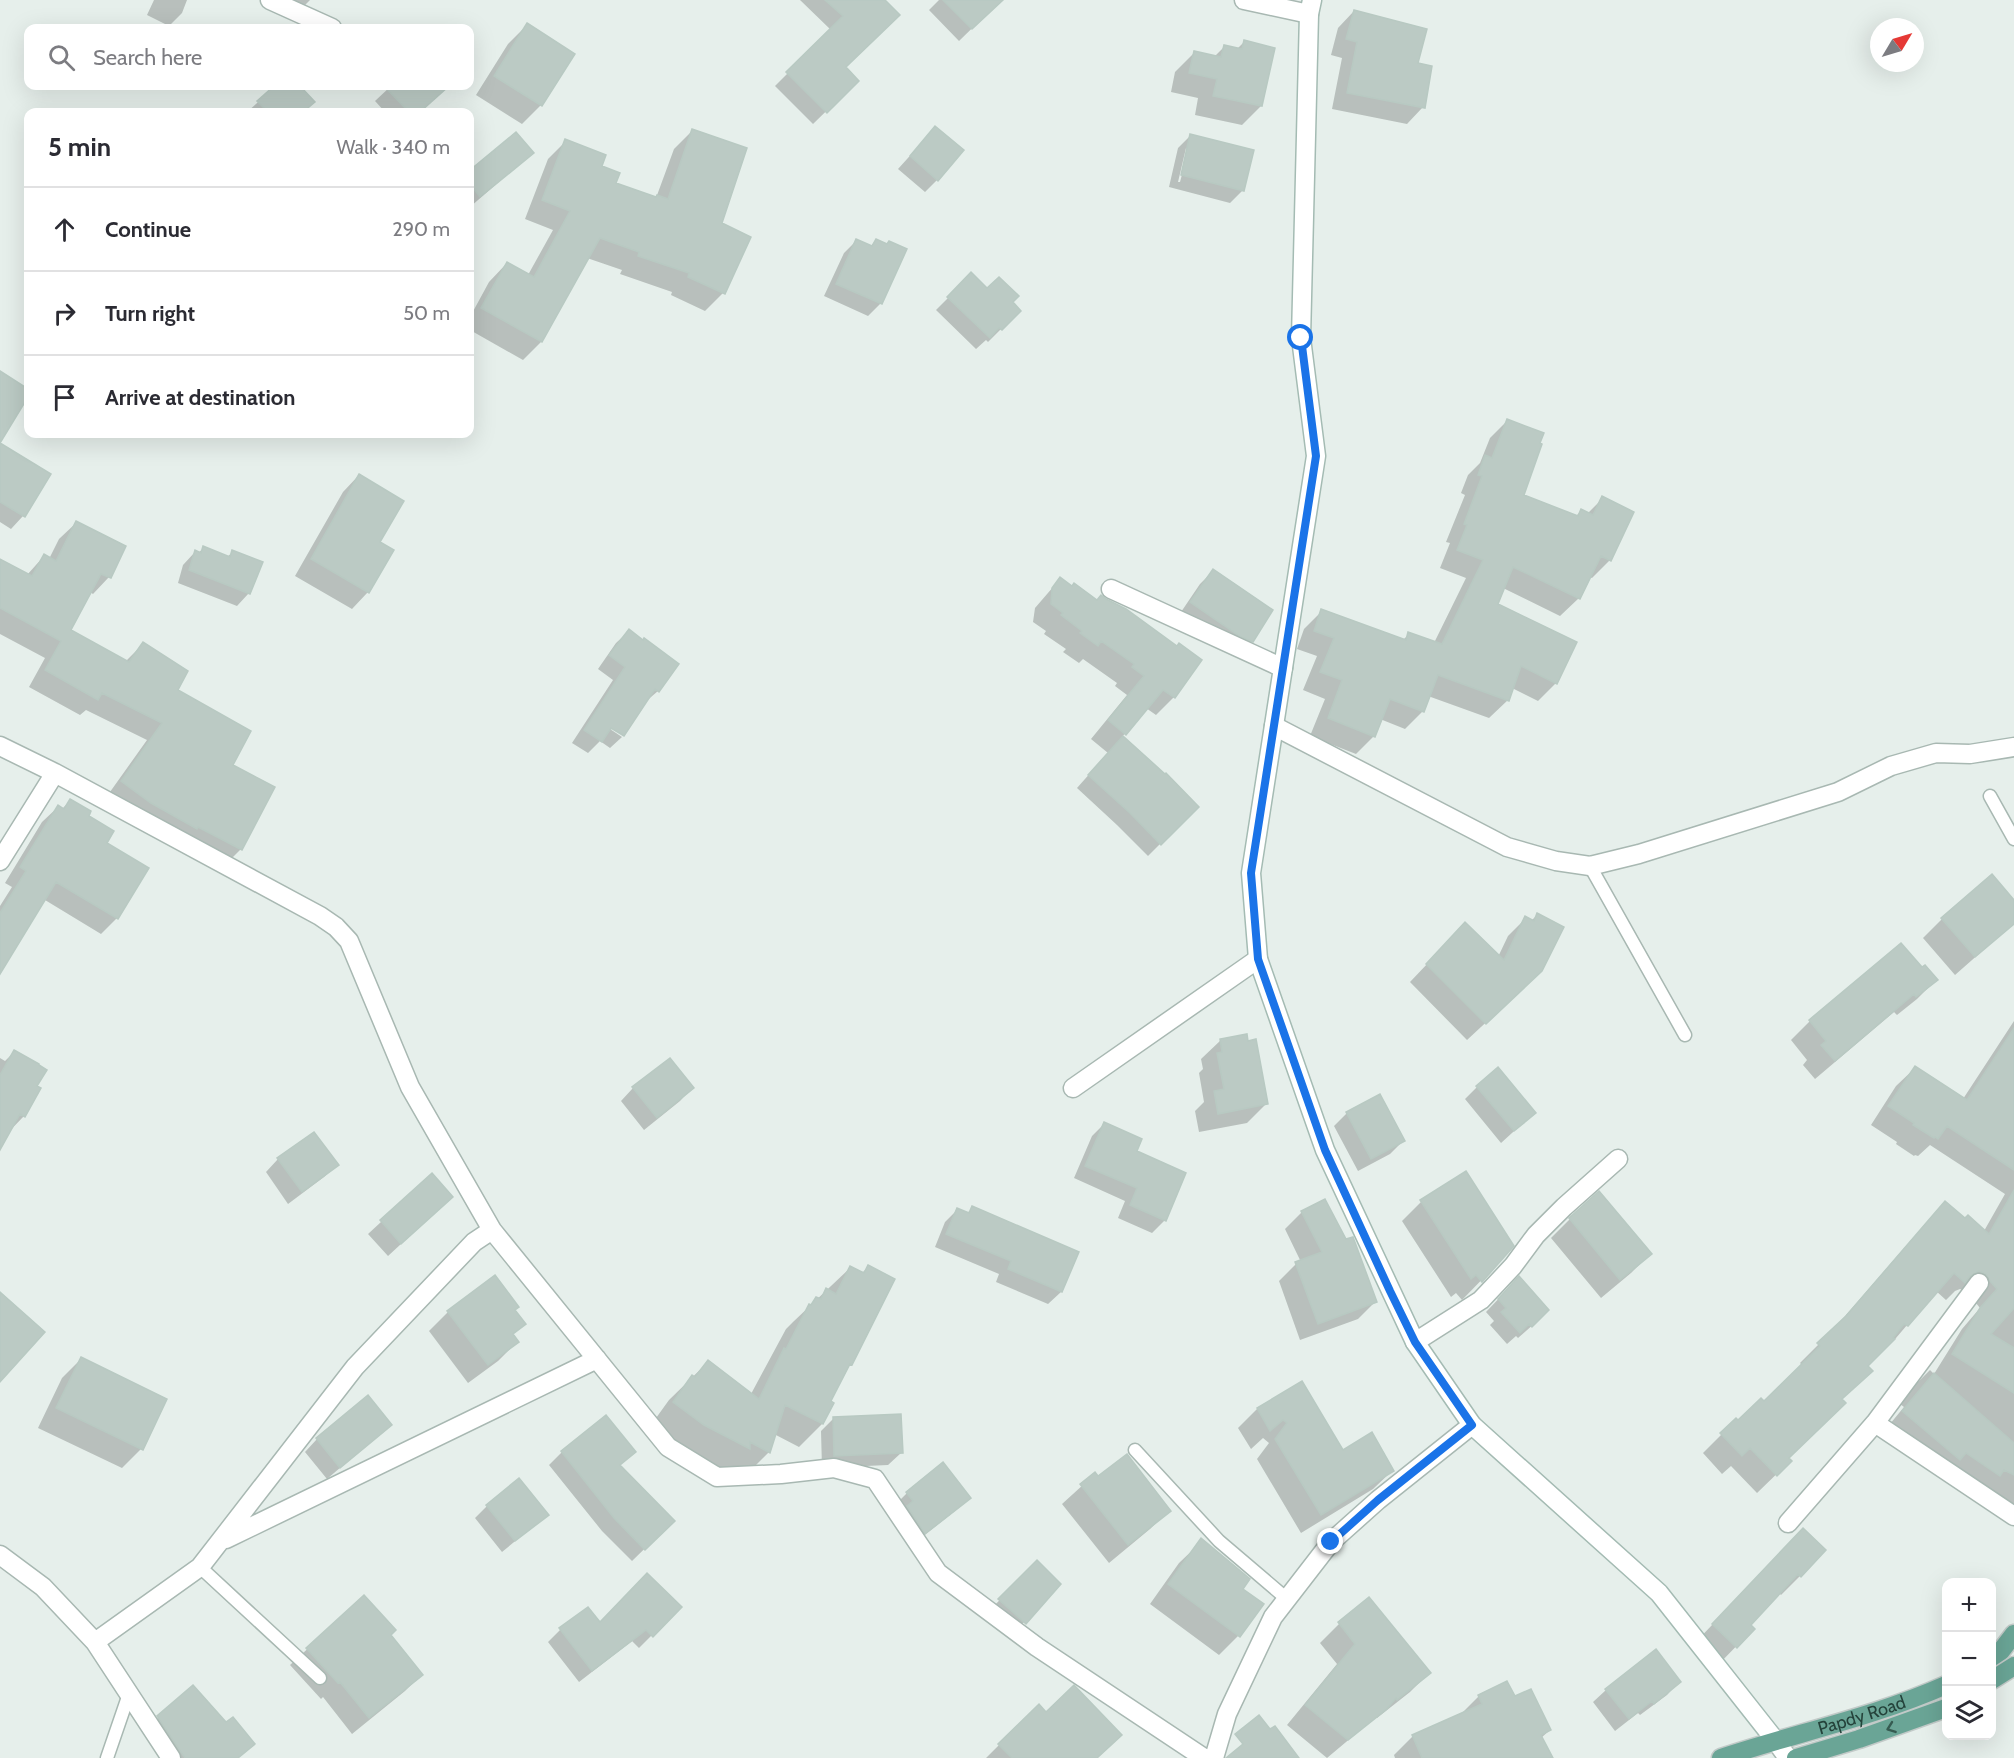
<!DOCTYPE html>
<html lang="en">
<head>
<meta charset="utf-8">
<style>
  body { margin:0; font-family:Cabin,sans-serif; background:#f7f7f7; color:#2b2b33 }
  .controls { position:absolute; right:18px; bottom:18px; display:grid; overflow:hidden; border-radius:12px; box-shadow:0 6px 24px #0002 }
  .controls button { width:54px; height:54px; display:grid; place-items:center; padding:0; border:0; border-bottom:2px solid #e1e1e2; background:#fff; color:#2b2b33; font:30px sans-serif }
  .compass { position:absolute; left:1870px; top:18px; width:54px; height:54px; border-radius:50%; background:#fff; box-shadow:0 6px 24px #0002; rotate:52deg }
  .stop { position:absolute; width:18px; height:18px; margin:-14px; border:4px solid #1a73e8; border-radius:50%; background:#fff }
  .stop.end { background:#1a73e8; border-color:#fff; box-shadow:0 2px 6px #0008 }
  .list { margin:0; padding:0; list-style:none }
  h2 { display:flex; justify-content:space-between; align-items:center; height:78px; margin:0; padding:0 24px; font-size:26px }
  h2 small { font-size:20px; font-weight:400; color:#7c7c81 }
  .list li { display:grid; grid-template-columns:39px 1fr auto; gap:18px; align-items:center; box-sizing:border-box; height:84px; padding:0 24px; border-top:2px solid #e1e1e2 }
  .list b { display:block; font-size:22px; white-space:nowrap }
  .list em { font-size:20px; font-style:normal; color:#7c7c81 }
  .icon { flex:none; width:33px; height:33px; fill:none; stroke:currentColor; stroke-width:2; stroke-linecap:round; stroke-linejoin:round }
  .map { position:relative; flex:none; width:2014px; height:1758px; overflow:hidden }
  .search { position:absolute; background:#fff; box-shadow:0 6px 24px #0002; left:24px; top:24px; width:450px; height:66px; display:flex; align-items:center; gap:15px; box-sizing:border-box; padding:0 21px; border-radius:12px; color:#7c7c81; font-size:22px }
  .panel { position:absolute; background:#fff; box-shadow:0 6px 24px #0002; left:24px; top:108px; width:450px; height:330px; border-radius:12px }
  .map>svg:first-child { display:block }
</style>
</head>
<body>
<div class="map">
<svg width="2014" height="1758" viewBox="0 0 2014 1758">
  <rect width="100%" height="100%" fill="#e6efeb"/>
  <path fill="#0003" fill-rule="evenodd" d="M154,0H187L182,13L169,26L147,15Z
    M293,0H310L304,6Z
    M800,0H883L844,67L857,81L813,124L775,86L831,30Z
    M939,0H1001L959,41L929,10Z
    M1354,11L1416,64L1423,107L1407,124L1332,109L1342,58L1331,55L1338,28Z
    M527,25L541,105L522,124L476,95L508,44Z
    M1244,42L1261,106L1242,125L1195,115L1198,98L1171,92L1175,72L1194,53L1214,57L1225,46L1237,49Z
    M276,86H298L313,102L302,112H247Z
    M391,86H446L419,112H385L375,101Z
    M935,128L937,180L925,192L898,169Z
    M692,131L723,293L705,311L671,295L672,292L620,274L622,270L587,258L541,342L523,360L470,330V317L489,282L507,263L528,275L553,230L525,219L548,159L566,141L600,167L614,184L656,198L674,149Z
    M515,134L532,153L470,207V172Z
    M1191,135L1243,190L1230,203L1169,187L1178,148ZM1186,148H1189L1180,182H1178Z
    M876,240L881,303L868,316L824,296L844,253L856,241L870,247Z
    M971,275L987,290L1011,302L1019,311L988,342L986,340L976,349L936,310Z
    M1508,420L1522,495L1575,517L1581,511L1587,514L1603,498L1610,560L1592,578L1589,577L1579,598L1560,616L1503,588L1497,605L1556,683L1538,701L1512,688L1508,700L1489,718L1428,696L1423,711L1405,729L1380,719L1374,736L1356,754L1310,736L1325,699L1303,690L1317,656L1297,649L1304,629L1322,611L1403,640L1409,634L1434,643L1466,578L1440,568L1450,543L1446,542L1465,495L1461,493L1468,475L1480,463L1490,438Z
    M0,456L49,475L23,516L11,529L0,522Z
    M359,475L378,543L392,551L368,592L352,609L295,576L343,492Z
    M76,523L109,577L93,594L90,592L69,631L125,662L143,644L231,765L273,788L241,849L224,866L105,799L147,740L86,710L80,715L29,687L45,658L0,634V560L27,575L44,556L49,559L59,539Z
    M204,548L227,557L233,552L249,593L237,606L178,583L183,565L195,552L198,553Z
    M1213,571L1251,641L1239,653L1179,615L1200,584Z
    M1060,579L1174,697L1156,715L1146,708L1122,737L1197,807L1148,856L1117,825L1077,788L1108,753L1091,739L1127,695L1115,686L1117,683L1083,659L1079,663L1063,652L1066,649L1044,634L1046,631L1033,622L1035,608Z
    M629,631L677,664L658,691L644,703L622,736V733L606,723L604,725L622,737L610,748L600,741L588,753L572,743L613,680L598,669L616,643Z
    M70,801L87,816L105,843L147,869L117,918L101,934L45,900L0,968V906L12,887L5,883L42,822L58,807L62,809Z
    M2014,902V923L1955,975L1923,938L1942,919Z
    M1537,915L1523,988L1467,1040L1410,982L1448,942L1498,957L1508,936L1526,918L1531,921Z
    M1901,945L1922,970L1936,980L1917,999L1897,1015L1894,1012L1815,1079L1803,1065L1807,1060L1791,1040L1810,1021Z
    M2014,1021V1506L1947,1471L1940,1478L1885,1430L1904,1407L1900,1404L1911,1389L1930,1370L1934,1374L1962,1329L1980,1308L1967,1292L1960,1289L1955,1291L1946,1300L1936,1291L1896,1338L1866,1367L1841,1400L1787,1458L1790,1461L1757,1493L1731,1466L1722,1474L1703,1453L1736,1420L1738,1422L1764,1403L1803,1366L1800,1363L1832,1331L1927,1222L1945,1203L1965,1220L1984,1231L2005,1194L1930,1145L1918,1156L1915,1155L1914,1156L1896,1144L1897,1142L1871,1125L1896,1086L1915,1068L1963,1099Z
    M1221,1040L1266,1104L1247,1123L1199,1132L1195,1111L1204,1102L1199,1073L1203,1069L1201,1059Z
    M14,1052L35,1087L24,1116L0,1141V1058L5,1061Z
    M1477,1087L1534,1113L1501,1143L1465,1099Z
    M633,1088H692L680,1101L644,1130L621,1101Z
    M1347,1113L1403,1141L1390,1154L1358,1171L1334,1126Z
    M1104,1124L1135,1152L1165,1220L1152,1233L1118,1218L1125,1201L1074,1178L1092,1136Z
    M278,1159L337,1165L324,1177L288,1204L266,1172Z
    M1465,1173L1501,1260L1462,1300L1456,1293L1451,1297L1402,1221L1421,1202Z
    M432,1175L439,1209L388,1256L368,1234Z
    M973,1208L1077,1253L1061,1292L1048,1304L996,1282L999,1274L935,1247L945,1222L957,1210L966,1214Z
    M1302,1212L1375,1302L1358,1319L1300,1340L1279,1281L1296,1264L1301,1262L1285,1229Z
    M1570,1219L1650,1254L1631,1273L1601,1298L1551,1238Z
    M868,1267L851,1364L844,1371L829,1402L822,1424L799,1447L774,1434L769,1452L746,1475L730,1467L725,1471L681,1448L651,1425L669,1400L708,1362L751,1394L786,1329L793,1322L850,1268L861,1274Z
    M494,1277L514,1310L524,1324L512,1335L517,1342L498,1361L468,1383L429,1331L448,1312Z
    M1506,1291L1535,1323L1518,1338L1516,1336L1507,1344L1490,1325L1494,1321L1486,1312Z
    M81,1359L165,1400L141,1449L122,1468L38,1428L62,1378Z
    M1302,1383L1343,1452L1393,1470L1373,1489L1301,1533L1257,1459L1269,1443L1263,1438L1251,1449L1238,1428L1257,1409Z
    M606,1417L634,1452L619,1466L673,1521L632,1561L602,1531L549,1465L562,1452Z
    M833,1419L901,1453L888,1465L822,1468L821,1431Z
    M390,1425L327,1479L305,1452L317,1439Z
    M1095,1474L1098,1478L1169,1510L1150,1529L1109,1563L1062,1504Z
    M907,1493L969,1498L956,1510L912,1545L895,1505Z
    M487,1506L547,1515L502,1552L475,1518Z
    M1199,1544L1240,1590L1262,1605L1238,1636L1219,1655L1150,1604L1179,1563Z
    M1784,1549L1800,1576L1781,1595L1779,1593L1748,1625L1753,1629L1717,1666L1694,1644Z
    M1037,1562L1059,1584L1012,1635L987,1613Z
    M364,1597L389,1635L421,1675L405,1691L352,1734L323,1697L321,1699L290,1665Z
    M1369,1599L1429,1673L1410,1692L1377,1718V1716L1327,1758L1287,1725L1337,1664L1320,1643L1339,1624Z
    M680,1607L639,1648L632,1641L579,1682L548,1642L560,1630L587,1609L599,1624Z
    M1655,1651L1679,1682L1667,1695L1640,1715L1638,1713L1615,1731L1593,1702L1606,1690Z
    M1479,1696L1515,1698L1550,1730L1541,1738L1552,1758H1395L1394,1755L1413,1736L1460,1715Z
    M1046,1714L1096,1758H986L999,1745Z
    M158,1718L226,1724L253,1744L238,1758H164L146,1730Z"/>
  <path fill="#bbcac4" stroke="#b8c9c2" stroke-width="1.5" d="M825,0H885L900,15L846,67L859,81L827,113L786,72L843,16Z
    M943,0H1003L972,29Z
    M1354,10L1427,29L1418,63L1432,66L1425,108L1347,93L1357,42L1346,39Z
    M527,23L575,54L542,106L494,76Z
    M1244,40L1275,48L1262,106L1213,96L1217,79L1189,73L1194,51L1221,57L1224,45L1242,49Z
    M274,86H300L315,102L303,112H268L257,101Z
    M384,86H449L420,112H409Z
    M935,126L964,150L938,181L910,156Z
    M692,129L747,148L722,223L751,237L725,294L688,277L689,273L638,256L639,252L600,238L542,342L481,308L507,262L534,277L570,211L542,200L565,139L606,155L602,166L620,173L616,183L656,197L657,195L668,199Z
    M516,132L534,153L480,197L470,184V170Z
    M1190,134L1254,150L1244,191L1181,175Z
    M856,239L872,246L876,239L887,244L889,241L907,249L882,304L836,284Z
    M971,272L987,288L999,277L1019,296L1013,302L1021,311L1002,330L999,328L990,338L947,297Z
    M0,371L28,389V397L0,443L51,474L25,517L0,502Z
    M1507,419L1544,433L1540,443L1542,444L1524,495L1578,516L1581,509L1593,515L1602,496L1634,512L1611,561L1601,556L1580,599L1513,567L1498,604L1577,642L1557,684L1521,666L1509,701L1438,675L1424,712L1390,699L1375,737L1328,718L1342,680L1320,672L1334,638L1314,631L1321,609L1406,640L1408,632L1442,644L1483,560L1457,550L1467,525L1464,524L1482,476L1478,475L1485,455L1492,458Z
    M359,474L404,501L380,542L394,550L369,593L311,559Z
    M76,521L126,546L111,578L101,574L71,630L129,662L143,642L188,671L178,690L251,731L233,765L275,787L242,850L198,827L197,829L151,803L121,781L162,723L102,693L98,700L45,670L61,641L0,608V559L32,576L44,554L56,561Z
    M203,546L230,557L232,550L263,562L250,594L189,570L195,550L201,553Z
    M1213,569L1273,610L1253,642L1241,637L1190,602Z
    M1060,577L1072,586L1074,583L1097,600L1101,595L1106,599L1126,609L1177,646L1179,643L1202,660L1175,698L1163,690L1126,735L1108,720L1144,676L1132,667L1134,664L1101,641L1098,646L1080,633L1082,631L1061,615L1063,613L1051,604L1052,588Z
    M629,629L643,640L644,638L679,664L659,692L655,689L624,736L611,728L602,742L584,730L625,667L609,655Z
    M1123,736L1165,774L1166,773L1199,807L1161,845L1130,813L1088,775Z
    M70,799L91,811L89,816L114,831L107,843L149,868L118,919L56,882L0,974V913L26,871L20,867L58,805L64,809Z
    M1992,874L2014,900V924L1975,957L1941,918Z
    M1537,913L1564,927L1542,971L1486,1024L1426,964L1465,922L1504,960L1525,916L1534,921Z
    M1901,943L1922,967L1925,965L1938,980L1916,997L1914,994L1835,1061L1821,1045L1826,1041L1809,1020Z
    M2014,1028V1170L1947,1126L1938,1139L1935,1137L1934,1138L1913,1125L1914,1123L1888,1106L1915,1066L1967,1100Z
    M1247,1034L1248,1041L1256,1039L1268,1104L1218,1114L1214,1091L1224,1089L1217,1053L1222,1052L1220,1039Z
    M14,1050L39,1064V1065L47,1070L37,1086L41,1088L25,1117L20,1114L0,1150V1075Z
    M670,1058L694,1088L657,1118L632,1087Z
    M1498,1067L1536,1113L1514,1131L1476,1086Z
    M1380,1094L1405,1141L1371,1159L1346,1112Z
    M1104,1122L1142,1139L1137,1151L1186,1173L1166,1221L1130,1205L1137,1188L1085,1166Z
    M314,1132L339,1165L302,1192L277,1158Z
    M1466,1171L1514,1246L1482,1282L1476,1275L1471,1279L1420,1200Z
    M432,1173L453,1197L401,1244L380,1220Z
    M2014,1190V1308L1991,1334L2014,1348V1393L1952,1354L1980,1308L1997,1289L1990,1281L1986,1274L1979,1271L1970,1276L1965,1283L1954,1273L1908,1326L1904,1324L1893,1338L1895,1339L1868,1366L1873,1371L1842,1399L1846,1403L1789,1458L1792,1461L1777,1476L1750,1448L1742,1456L1720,1433L1736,1418L1738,1420L1761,1398L1764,1401L1820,1346L1817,1343L1846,1316L1945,1201L1965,1218L1968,1215L1989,1234Z
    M1599,1191L1652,1254L1620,1280L1569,1218Z
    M1325,1199L1346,1239L1353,1237L1377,1302L1318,1324L1295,1262L1322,1252L1301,1211Z
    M972,1206L1079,1252L1062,1292L1008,1269L1011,1261L946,1234L957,1208L969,1213Z
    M868,1265L895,1279L852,1365L850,1364L831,1401L834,1403L823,1424L785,1405L770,1453L750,1442V1449L704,1425L673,1402L692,1375L695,1377L708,1360L759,1399L784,1348L786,1349L809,1304L811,1305L816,1297L821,1299L826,1288L836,1294L850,1266L864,1273Z
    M495,1275L519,1307L515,1310L526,1324L513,1334L519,1342L488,1365L447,1311Z
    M1519,1276L1549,1310L1532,1327L1529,1324L1520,1333L1501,1312L1506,1308L1498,1299Z
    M0,1292L45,1332L0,1382Z
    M81,1357L167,1399L143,1450L56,1408Z
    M1934,1373L2014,1443V1475L2004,1470L2000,1476L1966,1453L1960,1460L1902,1411Z
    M1302,1381L1343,1450L1372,1432L1394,1471L1321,1515L1275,1439L1287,1423L1283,1420L1270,1431L1257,1408Z
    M368,1395L392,1425L340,1468L316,1438Z
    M901,1414L903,1453L834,1456L833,1417Z
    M606,1415L636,1452L620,1465L675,1521L645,1550L614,1518L561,1451Z
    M1127,1454L1171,1511L1128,1545L1080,1484L1095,1472L1098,1476Z
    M943,1462L971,1498L925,1534L907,1506L913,1501L906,1492Z
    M519,1478L549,1515L515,1541L486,1505Z
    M1803,1528L1826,1550L1801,1577L1798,1574L1751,1625L1755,1629L1737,1648L1712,1624Z
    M1201,1538L1250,1579L1243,1589L1264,1604L1240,1637L1168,1584Z
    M1037,1560L1061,1584L1026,1624L998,1599Z
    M647,1573L682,1607L653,1637L646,1630L592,1671L559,1628L588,1607L600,1622Z
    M364,1595L396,1630L391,1635L423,1675L369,1718L340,1682L338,1683L306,1648Z
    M1369,1597L1431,1673L1397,1700L1396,1698L1387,1709L1348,1740L1305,1705L1355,1644L1338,1622Z
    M1656,1649L1681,1682L1654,1704L1652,1701L1629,1719L1605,1689Z
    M1507,1681L1515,1696L1531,1689L1551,1730L1541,1735L1553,1758H1422L1412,1735L1482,1704L1478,1695Z
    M193,1685L226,1722L233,1717L255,1744L238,1758H185L157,1716Z
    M1074,1685L1122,1735L1097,1758H1012L998,1744L1039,1704L1046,1712Z
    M1259,1715L1270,1729L1275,1726L1299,1758H1226L1243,1744L1235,1734Z"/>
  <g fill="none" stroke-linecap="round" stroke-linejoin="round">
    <g stroke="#a8b8b2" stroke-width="15">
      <path id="service" d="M1990,796L2014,839
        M1590,866L1685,1035
        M1135,1450L1219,1541L1287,1599
        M200,1567L320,1678
        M107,1758L129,1694"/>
    </g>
    <g stroke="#a8b8b2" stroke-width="21">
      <path id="minor" d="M270,0L332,28
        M1244,0L1309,14
        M1111,589L1283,668
        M1274,726L1507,847L1556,861L1590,866L1639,854L1838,792L1891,766L1936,753L1970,754L2014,747
        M0,746L55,773L320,916L336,927L349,941L410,1087L492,1230
        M0,861L55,773
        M1073,1088L1258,959
        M1415,1342L1481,1300L1513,1266L1536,1235L1564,1207L1618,1159
        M1875,1423L2014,1516
        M1788,1523L1875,1423L1979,1283
        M226,1539L597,1359
        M0,1555L43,1587L95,1642L200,1567L355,1367L474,1242L492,1230L668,1447L717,1477L781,1474L834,1468L875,1479L938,1573L1037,1647L1204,1758
        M95,1642L171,1758
        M1775,1740L1788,1758
        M1214,1758L1227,1714L1273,1617L1331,1542L1378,1500L1472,1425"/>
    </g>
    <g stroke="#a4bbb3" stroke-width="21">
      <path id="secondary" d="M1312,0L1309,14L1301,338L1316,456L1251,873L1258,959L1325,1150L1415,1342L1472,1425L1659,1593L1775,1740"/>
    </g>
    <g stroke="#c2cac8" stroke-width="21">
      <g id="primary">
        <path d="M1992,1657L2001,1651L2014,1634"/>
        <path d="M1992,1680L2014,1666"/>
        <path id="s1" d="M1721,1758C1796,1733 1874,1717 1946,1685"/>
        <path d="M1796,1758L1859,1739L1946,1708"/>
      </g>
    </g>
    <use href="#service" stroke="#fff" stroke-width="12"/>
    <use href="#minor" stroke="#fff" stroke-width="18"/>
    <use href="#secondary" stroke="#fff" stroke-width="18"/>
    <use href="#primary" stroke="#6aa596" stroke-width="18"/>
  </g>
  <defs><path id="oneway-chevron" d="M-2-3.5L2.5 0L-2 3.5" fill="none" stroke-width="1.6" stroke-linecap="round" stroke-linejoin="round" transform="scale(1.5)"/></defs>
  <use stroke="#365b51" href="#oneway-chevron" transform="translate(1891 1728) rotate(160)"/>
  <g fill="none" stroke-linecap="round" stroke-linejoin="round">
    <path stroke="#1a73e8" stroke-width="8" d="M1301,338L1316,456L1251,873L1258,959L1325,1150L1390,1291L1415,1342L1472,1425L1378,1500L1331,1542"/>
  </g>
  <g text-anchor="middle" stroke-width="4.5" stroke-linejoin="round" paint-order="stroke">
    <g font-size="18" fill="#24423a" stroke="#f7fbf9">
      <text dy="6" stroke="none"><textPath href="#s1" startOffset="147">Papdy Road</textPath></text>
    </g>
  </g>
</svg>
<div class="controls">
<button>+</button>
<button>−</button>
<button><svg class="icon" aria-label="layers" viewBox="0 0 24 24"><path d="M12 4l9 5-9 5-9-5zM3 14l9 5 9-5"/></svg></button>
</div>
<svg class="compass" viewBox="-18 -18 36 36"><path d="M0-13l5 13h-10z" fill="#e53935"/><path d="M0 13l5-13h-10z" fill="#7c7c81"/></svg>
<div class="stop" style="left:1301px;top:338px"></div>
<div class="stop end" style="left:1331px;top:1542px"></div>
<div class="search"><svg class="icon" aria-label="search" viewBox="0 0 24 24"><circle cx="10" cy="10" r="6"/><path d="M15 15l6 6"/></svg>Search here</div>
<section class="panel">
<h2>5 min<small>Walk · 340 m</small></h2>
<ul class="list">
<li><svg class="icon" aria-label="ahead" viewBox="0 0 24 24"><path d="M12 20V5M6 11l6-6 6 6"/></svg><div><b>Continue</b></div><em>290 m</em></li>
<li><svg class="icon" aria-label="right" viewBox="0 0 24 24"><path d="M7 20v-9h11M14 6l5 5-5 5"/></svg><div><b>Turn right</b></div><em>50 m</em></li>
<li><svg class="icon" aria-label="arrive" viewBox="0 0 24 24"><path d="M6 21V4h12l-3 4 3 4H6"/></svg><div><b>Arrive at destination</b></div></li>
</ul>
</section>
</div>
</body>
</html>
